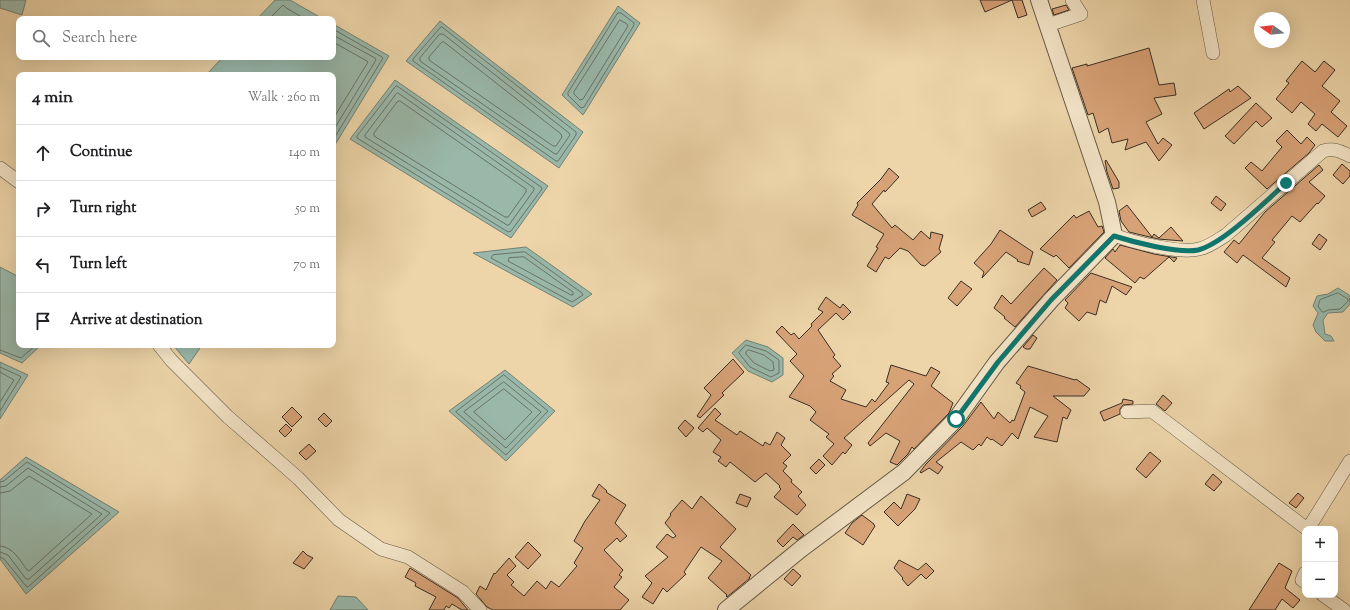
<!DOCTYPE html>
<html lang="en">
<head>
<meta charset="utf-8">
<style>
  body { margin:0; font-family:"Sorts Mill Goudy",serif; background:#f6f6f6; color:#202124 }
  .controls { position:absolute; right:12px; bottom:12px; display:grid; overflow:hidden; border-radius:8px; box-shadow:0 4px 16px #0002 }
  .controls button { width:36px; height:36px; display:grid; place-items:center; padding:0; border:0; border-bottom:1px solid #e0e0e0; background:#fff; color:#202124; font:20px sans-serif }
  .compass { position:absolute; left:1254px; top:12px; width:36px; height:36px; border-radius:50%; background:#fff; box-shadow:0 4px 16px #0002; rotate:284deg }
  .stop { position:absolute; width:12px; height:12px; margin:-9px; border:3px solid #0f766e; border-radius:50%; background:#fff }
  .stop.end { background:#0f766e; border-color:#fff; box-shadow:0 1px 4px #0008 }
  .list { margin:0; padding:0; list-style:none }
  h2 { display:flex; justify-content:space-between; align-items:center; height:52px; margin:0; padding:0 16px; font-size:17px }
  h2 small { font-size:13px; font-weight:400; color:#757577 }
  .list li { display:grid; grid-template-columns:26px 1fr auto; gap:12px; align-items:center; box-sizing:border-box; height:56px; padding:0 16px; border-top:1px solid #e0e0e0 }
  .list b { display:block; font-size:15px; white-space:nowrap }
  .list em { font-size:13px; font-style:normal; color:#757577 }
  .icon { flex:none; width:22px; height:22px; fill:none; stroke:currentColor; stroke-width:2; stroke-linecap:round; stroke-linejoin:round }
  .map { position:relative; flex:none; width:1350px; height:610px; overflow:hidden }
  .search { position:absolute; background:#fff; box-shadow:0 4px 16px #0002; left:16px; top:16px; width:320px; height:44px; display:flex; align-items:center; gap:10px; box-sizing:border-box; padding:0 14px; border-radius:8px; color:#757577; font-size:15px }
  .panel { position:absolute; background:#fff; box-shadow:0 4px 16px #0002; left:16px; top:72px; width:320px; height:276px; border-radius:8px }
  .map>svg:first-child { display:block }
</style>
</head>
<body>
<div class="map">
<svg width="1350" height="610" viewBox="0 0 1350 610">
  <rect width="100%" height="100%" fill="#edd5a9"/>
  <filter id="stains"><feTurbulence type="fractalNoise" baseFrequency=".005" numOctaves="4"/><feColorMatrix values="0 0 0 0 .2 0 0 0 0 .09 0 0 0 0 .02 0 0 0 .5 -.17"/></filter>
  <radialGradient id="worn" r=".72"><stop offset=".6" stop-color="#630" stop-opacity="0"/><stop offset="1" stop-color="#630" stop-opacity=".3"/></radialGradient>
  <path fill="#99b8aa" stroke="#738174" d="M0,0H26L22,15L0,8Z
    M275,0H290L323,19H257Z
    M618,6L640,23L583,115L562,95Z
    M440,21L583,132L559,168L406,61Z
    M333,24L389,56L333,148V75H206L223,57H333Z
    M395,80L548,186L511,238L350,139Z
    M526,247L592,294L573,307L473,253Z
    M0,267L19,277V345H41L22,363L0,353Z
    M1338,288L1349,295L1350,304L1343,312L1328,313L1323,320L1325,334L1331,336L1334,341H1325L1316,332L1313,325L1318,313L1313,306L1317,296L1328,294Z
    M746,340L768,347L783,358V375L772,382L748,371L732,353Z
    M173,345H202L189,364Z
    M0,362L28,375L0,419Z
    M505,370L555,411L506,461L449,411Z
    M26,457L119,512L26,594L0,559V480Z
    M338,596L356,597L368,610H330Z"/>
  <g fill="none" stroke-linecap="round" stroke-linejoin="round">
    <path stroke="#697367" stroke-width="1" d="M618,13H621L634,23V25L584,107L581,108L568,95V93Z
      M269,19L283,5L288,9L305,19
      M620,20L627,24L628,26L583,99L580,100L574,94V92Z
      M442,27L576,132V135L558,161H556L413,61V59L440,28Z
      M333,29L382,57L383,58L333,140
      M440,34H443L569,133L570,135L557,154H555L420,61V58Z
      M333,35L375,58L376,60L333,131
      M333,42L367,61L368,62L333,119
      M444,42L561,134L562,137L556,146H553L429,60V57L441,43Z
      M397,86L541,187L542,189L511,231L508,232L357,138V136L395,87Z
      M398,93L534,188V190L509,225H507L365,137V135L396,94Z
      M400,101L526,189V192L508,217H505L374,136V133L397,102Z
      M525,252L582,293L583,295L572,302L491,258L493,255Z
      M524,257L573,292V295H571L508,261L509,258Z
      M1338,293L1348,299V301L1340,309L1328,310L1324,312H1322L1318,306L1320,300Z
      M746,345L766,351L779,360V373L771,377L750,367L739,353Z
      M0,350L21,358L36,345
      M749,350L764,355L773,362L774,370L770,371L754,363L746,354V352Z
      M0,367L20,376L21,377L0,411
      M0,372L14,380L0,402
      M504,375L548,411L506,455L456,412Z
      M504,382L541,412L506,448L464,412Z
      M504,389L532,412L505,440L474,412Z
      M0,482L4,481L27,462L110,513L28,587L26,586L4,559L0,557
      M0,487L6,486L28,468L102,514L29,579H26L8,555L0,552
      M0,493L10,491L29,476L92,514L29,571L27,570C20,560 13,547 0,546"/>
  </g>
  <path fill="#d8a277" stroke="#392e24" d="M980,0H1022L1027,15L1018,18L1012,0L985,12Z
    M1066,5L1069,10L1054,15L1052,9Z
    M1149,48L1159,85L1174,83L1176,95L1154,98L1162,114L1146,122L1158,144L1163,138L1172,145L1159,161L1146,142L1125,150L1128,139L1112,143L1108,128L1099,133L1093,113L1088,115L1072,68L1087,64V66Z
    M1302,61L1315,72L1324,61L1335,70L1322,86L1340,101L1331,112L1347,126L1338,137L1322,124L1316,131L1308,124L1315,114L1301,102L1292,113L1276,99L1289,83L1286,81Z
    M1238,86L1251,98L1204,129L1194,113L1229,89L1230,92Z
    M1256,103L1272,118L1262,127L1256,121L1234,144L1225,136Z
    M1287,130L1301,144L1307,137L1315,145L1309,153L1267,189L1245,168L1251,162L1262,171L1282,147L1276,141Z
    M1106,160L1119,182V188L1113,189L1107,172L1105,161Z
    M1342,164L1350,171V176L1343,184L1333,175Z
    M1319,165L1323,170L1309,182L1325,196L1318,204L1317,203L1300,222L1292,216L1272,240L1275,242L1262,258L1290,278L1286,287L1243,255L1237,263L1224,252L1234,240L1239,244L1265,212Z
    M889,168L899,177L885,192L884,190L872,204L892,228L895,225L913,240L921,231L930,239L931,232L943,235L939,249L941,252L925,266L921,265L908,251L900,248L889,259L885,257L876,272L867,266L878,248L876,247L884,234L852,215L858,205L857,203L881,179Z
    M1216,196L1226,204L1221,211L1211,203Z
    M1041,202L1046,209L1032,217L1028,210Z
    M1127,205L1152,237L1154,234L1159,238L1171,227L1183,241L1158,239L1129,232L1121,221L1119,211Z
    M1089,211L1098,227L1102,226L1104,232L1069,268L1056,255L1054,257L1040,249L1074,215L1076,218Z
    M1000,230L1033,252L1029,265L1017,261L1018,260L1006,252L982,278L984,272L974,263L991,244Z
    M1319,234L1327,240L1320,250L1312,244Z
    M1120,245L1154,254L1177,258L1174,262L1169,257L1144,279L1140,277L1135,283L1105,258L1113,249L1115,252Z
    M1044,268L1057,280L1015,327L1004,318L1005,317L994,308L1002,295L1011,304Z
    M1091,273L1132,287L1126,295L1112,286L1106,303L1100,300L1096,315L1087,312L1079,321L1065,308L1068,303L1065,300Z
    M961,281L972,289L957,306L948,298Z
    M826,297L840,308L843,304L851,312L843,320L836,313L818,330L835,355L833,357L841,366L832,374L834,376L830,381L846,390L841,399L866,407L872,399L875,402L889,383L886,382L891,365L926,376L931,367L940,372L931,386L953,403L949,413L914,449L912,447L908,454L897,465L890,462L900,441L886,433L870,446L868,443L914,384L909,380L844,438L852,445L845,454L843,452L832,465L823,456L834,444L826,437L829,434L810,420L816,412L810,406L789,397L804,376L790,361L797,354L776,332L782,326L791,335L794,333L799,339L812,326L811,324L823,312L818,309Z
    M1033,335L1037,338L1030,349H1026L1023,347Z
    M733,359L744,372L722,393L724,395L700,418L697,416L711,395L704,388Z
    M1028,366L1075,380L1076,379L1090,389L1084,396H1053L1071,410L1067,419L1063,417L1057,442L1034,437L1048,416L1030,407L1018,439L1012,433L1002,446L992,439L991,440L987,437L981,446L979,444L973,450L961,442L936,462L943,467L938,474L929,468L921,473L920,472L926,464L963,426L981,402L994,419L998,412L1010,423L1012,420L1014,421L1025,392L1020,388L1021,386L1016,383Z
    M1163,395L1172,403L1165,411L1156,404Z
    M1123,399L1133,401V404L1123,405L1120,409V414L1104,421L1100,412L1122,403Z
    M292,407L302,417L292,427L282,417Z
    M715,408L721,414L715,420L737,435L740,431L763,446L765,442L770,445L777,432L785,438L781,445L791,455L783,463L787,466L783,471L792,480L791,482L802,492L798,496L806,505L797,515L774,497L781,489L779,487L780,486L766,473L755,482L730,462L726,467L718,461L721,457L713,452L721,440L707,428L703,432L698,428Z
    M324,413L332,421L326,427L318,419Z
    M685,420L694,428L686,437L678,428Z
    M286,424L292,430L285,437L279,431Z
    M309,444L316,451L306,460L299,453Z
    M1150,452L1161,461L1146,478L1136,469Z
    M819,459L825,465L816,474L810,468Z
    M1213,474L1222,482L1214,491L1205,484Z
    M599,484L607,491L606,492L626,505L615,523L627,536L620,542L617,538L604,550L623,570L619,575L622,577L614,587L629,600L620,610H493L487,607L476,594L480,586L486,590L494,573L495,574L509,558L516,566L507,575L514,582L511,585L524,596L537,581L546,589L551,581L559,587L577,566L574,563L583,548L574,541L585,521L600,500L592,496Z
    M1298,493L1304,498L1296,508L1289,503Z
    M740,494L751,498L747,507L736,503Z
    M907,494L920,499L915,509L898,526L884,512L894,502L901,509Z
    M701,496L736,529L720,547L751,575L749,578H750L727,597L726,596L727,595L708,578L722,561L701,547L684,572L686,574L667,592L663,588L653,604L642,597L652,583L645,576L668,557L656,547L667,534L673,538L676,536L665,523L671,515L670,514L682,500L692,509Z
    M862,515L874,524V525L875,526L863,545L845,533L852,523Z
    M793,524L804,535L797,540L793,537L783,547L777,541Z
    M528,542L541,555L528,569L515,557Z
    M303,551L307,555L313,558L304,569L293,563Z
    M899,560L918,570L926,563L934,571L926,579L921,574L908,586L902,579L903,578L894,568Z
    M1279,563L1292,571L1285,588L1300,600L1293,608L1282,599L1275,610H1249Z
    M410,568L458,598L468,610H462L452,604L449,608L446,606L444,610H429L436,597L415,586L416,583L405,577Z
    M793,569L801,576L792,586L784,579Z"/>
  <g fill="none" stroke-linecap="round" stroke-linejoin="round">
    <g stroke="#665845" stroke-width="14">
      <path id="minor" d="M1203,0L1213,53
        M1048,25L1081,14L1072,0
        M0,168L19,182
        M1114,235C1132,242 1180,254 1199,249C1209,247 1218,240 1226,235L1323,151C1334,148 1340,151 1350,156
        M159,345L171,360L228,417L298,478L339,520L381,549L408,557L463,592L480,610
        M1127,412L1152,411L1307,529
        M1308,529L1350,461
        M1305,573L1302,580L1305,582
        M1323,595L1344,610"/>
    </g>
    <g stroke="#665845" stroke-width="18">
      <path id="tertiary" d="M726,610L801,549L904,472L956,419L997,362L1051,300L1114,235L1107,202L1039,0"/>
    </g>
    <use href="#minor" stroke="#f3e4c7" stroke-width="13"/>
    <use href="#tertiary" stroke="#f3e4c7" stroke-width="16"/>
  </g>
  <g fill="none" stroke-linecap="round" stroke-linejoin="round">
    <path stroke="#0f766e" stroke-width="5" d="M956,419L998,362L1051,300L1114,236C1133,242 1179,254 1198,250C1223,244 1266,201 1286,183"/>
  </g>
  <rect width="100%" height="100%" filter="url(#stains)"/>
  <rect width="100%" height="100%" fill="url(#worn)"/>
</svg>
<div class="controls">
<button>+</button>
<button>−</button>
</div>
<svg class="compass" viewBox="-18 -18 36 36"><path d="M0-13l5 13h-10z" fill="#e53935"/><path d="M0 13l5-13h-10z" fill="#757577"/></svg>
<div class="stop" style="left:956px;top:419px"></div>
<div class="stop end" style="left:1286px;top:183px"></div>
<div class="search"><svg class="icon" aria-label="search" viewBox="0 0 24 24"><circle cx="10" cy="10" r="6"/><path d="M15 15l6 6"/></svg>Search here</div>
<section class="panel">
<h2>4 min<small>Walk · 260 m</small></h2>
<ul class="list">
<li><svg class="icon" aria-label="ahead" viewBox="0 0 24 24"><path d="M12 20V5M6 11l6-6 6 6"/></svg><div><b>Continue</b></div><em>140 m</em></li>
<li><svg class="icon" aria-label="right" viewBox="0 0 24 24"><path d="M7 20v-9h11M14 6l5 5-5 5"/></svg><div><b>Turn right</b></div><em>50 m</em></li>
<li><svg class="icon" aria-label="left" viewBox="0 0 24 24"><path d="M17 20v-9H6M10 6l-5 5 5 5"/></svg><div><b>Turn left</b></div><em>70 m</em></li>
<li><svg class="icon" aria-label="arrive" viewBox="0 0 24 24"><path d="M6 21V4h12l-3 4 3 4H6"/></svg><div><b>Arrive at destination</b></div></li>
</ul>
</section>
</div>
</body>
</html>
